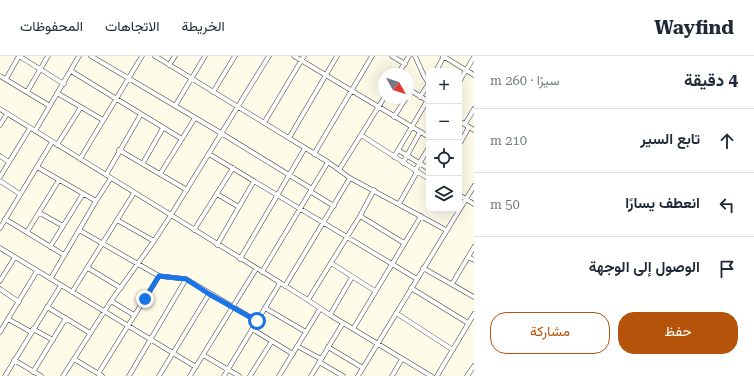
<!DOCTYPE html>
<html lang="ar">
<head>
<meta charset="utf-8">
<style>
  body { margin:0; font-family:"Roboto Serif",Vazirmatn,serif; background:#f6f6f7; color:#1f2937; direction:rtl }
  .controls { position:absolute; right:12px; top:12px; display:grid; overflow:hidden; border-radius:8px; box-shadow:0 4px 16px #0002 }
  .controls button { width:36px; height:36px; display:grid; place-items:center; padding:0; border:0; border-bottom:1px solid #e0e1e3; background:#fff; color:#1f2937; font:20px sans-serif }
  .compass { position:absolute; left:378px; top:12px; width:36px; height:36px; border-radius:50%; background:#fff; box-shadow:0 4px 16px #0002; rotate:129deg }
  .stop { position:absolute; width:12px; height:12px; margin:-9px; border:3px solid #1a73e8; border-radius:50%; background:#fff }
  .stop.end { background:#1a73e8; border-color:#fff; box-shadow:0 1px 4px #0008 }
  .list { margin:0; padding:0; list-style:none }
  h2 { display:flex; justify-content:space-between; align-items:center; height:52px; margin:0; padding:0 16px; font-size:17px }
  h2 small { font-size:13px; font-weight:400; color:#747a83 }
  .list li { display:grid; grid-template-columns:26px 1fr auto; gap:12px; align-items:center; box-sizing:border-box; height:64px; padding:0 16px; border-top:1px solid #e0e1e3 }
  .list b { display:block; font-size:15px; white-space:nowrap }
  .list em { font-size:13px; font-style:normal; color:#747a83 }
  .actions { display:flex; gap:8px; padding:12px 16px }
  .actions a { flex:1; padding:9px 0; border:1px solid #b45309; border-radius:16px; text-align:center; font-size:14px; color:#b45309 }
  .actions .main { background:#b45309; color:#fff }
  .icon { flex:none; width:22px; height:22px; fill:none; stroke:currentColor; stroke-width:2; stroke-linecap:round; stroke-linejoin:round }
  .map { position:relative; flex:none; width:474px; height:320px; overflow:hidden; direction:ltr }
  header { display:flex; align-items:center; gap:24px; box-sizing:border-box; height:56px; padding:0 20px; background:#fff; border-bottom:1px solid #e0e1e3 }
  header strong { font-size:19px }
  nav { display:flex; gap:22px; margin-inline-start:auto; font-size:14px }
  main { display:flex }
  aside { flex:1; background:#fff }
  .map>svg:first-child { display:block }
</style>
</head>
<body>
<header>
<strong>Wayfind</strong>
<nav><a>الخريطة</a><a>الاتجاهات</a><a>المحفوظات</a></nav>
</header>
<main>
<aside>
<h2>4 دقيقة<small>سيرًا · 260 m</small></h2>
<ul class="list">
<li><svg class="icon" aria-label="ahead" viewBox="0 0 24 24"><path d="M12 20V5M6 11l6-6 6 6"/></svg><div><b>تابع السير</b></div><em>210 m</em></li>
<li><svg class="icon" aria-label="left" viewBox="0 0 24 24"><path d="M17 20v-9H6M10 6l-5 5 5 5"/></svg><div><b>انعطف يسارًا</b></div><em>50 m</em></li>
<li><svg class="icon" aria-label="arrive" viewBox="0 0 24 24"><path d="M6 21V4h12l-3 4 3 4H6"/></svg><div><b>الوصول إلى الوجهة</b></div></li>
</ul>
<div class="actions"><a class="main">حفظ</a><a>مشاركة</a></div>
</aside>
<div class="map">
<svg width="474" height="320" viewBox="0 0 474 320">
  <rect width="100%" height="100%" fill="#fefbe9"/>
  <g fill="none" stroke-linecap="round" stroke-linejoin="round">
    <g stroke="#3e3e3e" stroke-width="5">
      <path id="minor" d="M19,0L64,28
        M91,0L221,77L312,133
        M155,0L328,106L350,122L446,174
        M294,0L429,81
        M392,0L405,8
        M415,0L424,20L429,28
        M443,0L474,19
        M169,9L175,0
        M71,15L182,83
        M436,15L444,0
        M398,18L409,0
        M0,20L50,50
        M6,23L19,0
        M459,26L474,1
        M408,33L428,45
        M27,36L48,0
        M213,36L235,0
        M57,37L103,64
        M420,41L429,27
        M175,50L205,0
        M0,53L308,244L330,259L431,320
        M394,61L406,42
        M459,65L474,74
        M264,67L304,0
        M465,68L474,53
        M0,69L7,58
        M35,75L79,0
        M361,79L429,123
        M289,82L337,0
        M57,89L81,51
        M459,89L469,71
        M119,94L187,134
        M398,94L429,113
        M209,98L417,223
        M314,98L372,0
        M0,100L9,106
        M394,101L427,45
        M80,103L142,0
        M143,107L163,72
        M403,107L420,76
        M37,111L96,145
        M339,114L384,42
        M415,115L429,91
        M160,118L195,62
        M106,119L141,58
        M0,121L30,72
        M0,125L20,138
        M311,136L334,150
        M217,138L239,151
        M459,139L474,148
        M399,148L417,116
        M40,157L63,170
        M360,160L404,187
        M5,163L64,199
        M117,164L134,137
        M0,172L52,86
        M79,174L159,220L186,223L257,265
        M194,174L233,112
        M27,176L59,124
        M217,189L254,125
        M50,191L83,138
        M0,192L196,311
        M468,201L474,204
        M240,203L305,92
        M331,207L375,235
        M88,212L121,232
        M423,212L474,241
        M262,216L328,106
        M51,222L96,145L111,122
        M0,225L15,201
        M452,228L474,191
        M285,230L350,122
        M411,232L468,267
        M0,233L19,246
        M72,236L117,164L154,185
        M308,244L360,160L374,134
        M111,245L134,259
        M47,251L90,277
        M265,252L306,276
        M396,257L453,294
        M330,259L352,221
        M8,263L31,276
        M33,273L53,284
        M252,273L293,298
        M353,273L421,160
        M0,276L37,215
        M297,290L321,303
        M328,291L363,312
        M203,299L239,320
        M74,303L102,320
        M14,304L41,320
        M319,306L343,320
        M33,316L66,262
        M98,318L159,220
        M5,320L61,229
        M63,320L111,245L154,185L171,159L269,0
        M129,320L186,223
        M159,320L209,238
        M190,320L256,213
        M224,320L280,227
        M250,320L272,285
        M279,320L320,253
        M311,320L343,267
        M358,320L474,130
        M392,320L402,303
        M437,320L474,258
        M467,320L474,310"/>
    </g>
    <use href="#minor" stroke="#fff" stroke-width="4"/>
  </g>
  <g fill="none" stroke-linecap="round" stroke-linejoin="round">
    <path stroke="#1a73e8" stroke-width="5" d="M145,243L159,220L186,223L209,238L257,265"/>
  </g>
</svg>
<div class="controls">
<button>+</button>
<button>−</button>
<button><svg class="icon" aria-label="locate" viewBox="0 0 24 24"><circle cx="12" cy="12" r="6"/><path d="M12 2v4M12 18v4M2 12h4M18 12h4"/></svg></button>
<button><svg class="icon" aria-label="layers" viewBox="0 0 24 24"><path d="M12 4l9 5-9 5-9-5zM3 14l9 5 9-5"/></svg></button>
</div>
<svg class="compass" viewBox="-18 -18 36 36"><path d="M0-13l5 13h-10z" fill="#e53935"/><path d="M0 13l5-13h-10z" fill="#747a83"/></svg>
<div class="stop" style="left:257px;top:265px"></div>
<div class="stop end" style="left:145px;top:243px"></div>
</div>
</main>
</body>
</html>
